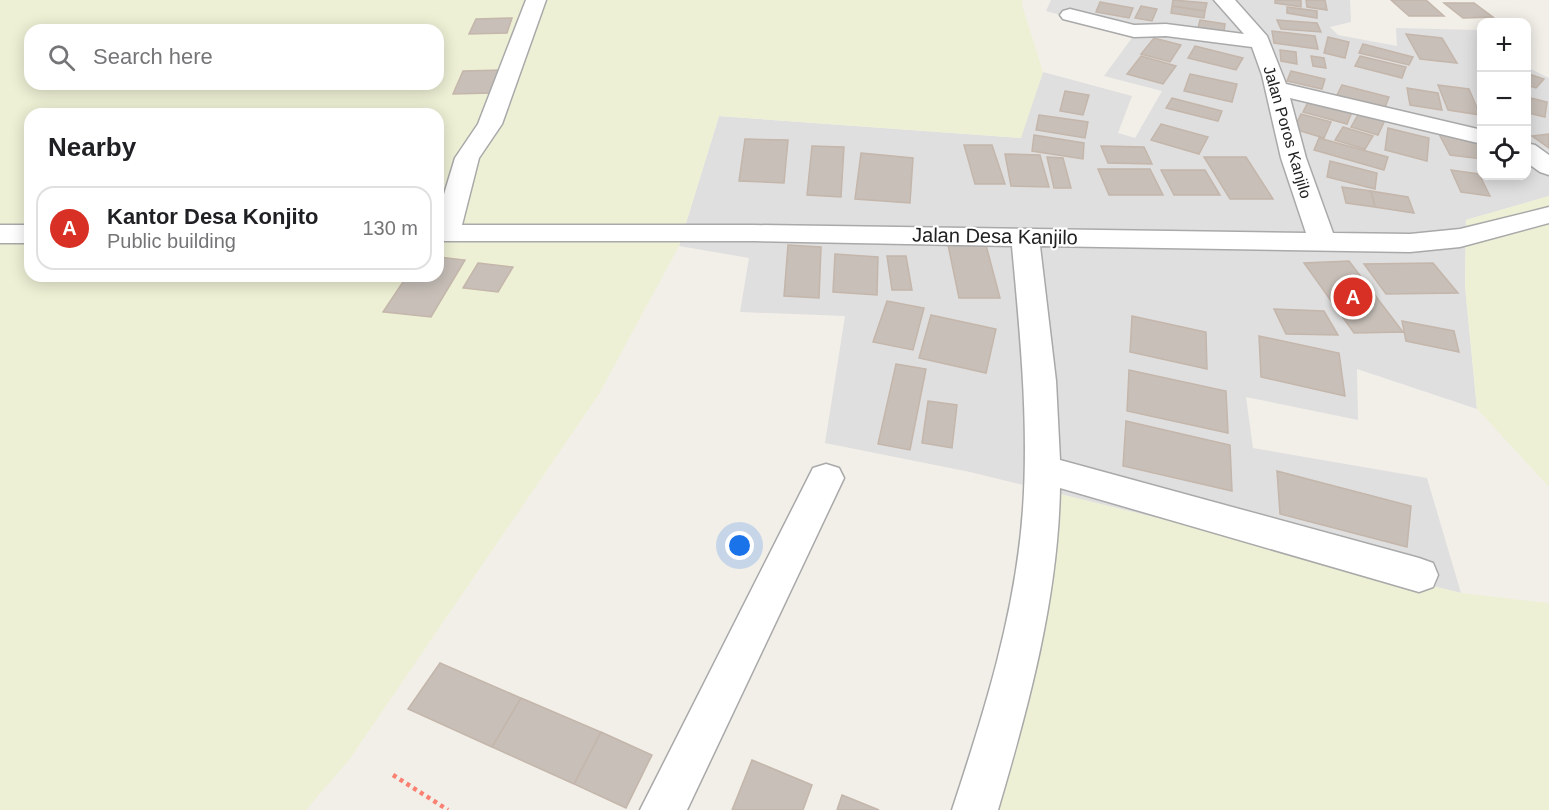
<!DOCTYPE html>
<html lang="en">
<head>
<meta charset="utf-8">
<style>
  body { margin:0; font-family:Arial,sans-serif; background:#f6f6f6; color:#202124 }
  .controls { position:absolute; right:18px; top:18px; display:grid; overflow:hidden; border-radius:12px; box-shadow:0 3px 15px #0003 }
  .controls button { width:54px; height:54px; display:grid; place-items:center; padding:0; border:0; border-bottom:2px solid #e0e0e0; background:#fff; color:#202124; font:30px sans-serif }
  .you { position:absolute; left:740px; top:546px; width:21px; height:21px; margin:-15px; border:4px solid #fff; border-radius:50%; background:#1a73e8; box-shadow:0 0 0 9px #1a73e833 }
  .badge { display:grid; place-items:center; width:39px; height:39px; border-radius:50%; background:#d93025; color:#fff; font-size:20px; font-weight:700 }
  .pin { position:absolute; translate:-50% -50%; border:3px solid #fff; box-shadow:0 2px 6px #0006 }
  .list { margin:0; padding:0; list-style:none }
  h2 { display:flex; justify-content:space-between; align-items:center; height:78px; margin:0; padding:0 24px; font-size:26px }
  h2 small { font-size:20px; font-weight:400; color:#757577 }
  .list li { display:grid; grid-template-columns:39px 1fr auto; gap:18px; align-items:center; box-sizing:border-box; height:84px; margin:0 12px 12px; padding:0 12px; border:2px solid #e0e0e0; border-radius:18px }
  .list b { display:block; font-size:22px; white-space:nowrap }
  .list p { margin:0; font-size:20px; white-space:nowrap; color:#757577 }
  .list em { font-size:20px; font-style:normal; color:#757577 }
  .icon { flex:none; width:33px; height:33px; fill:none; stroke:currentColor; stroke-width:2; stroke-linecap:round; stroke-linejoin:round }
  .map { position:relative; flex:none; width:1549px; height:810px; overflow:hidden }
  .search { position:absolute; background:#fff; box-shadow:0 3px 15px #0003; left:24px; top:24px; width:420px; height:66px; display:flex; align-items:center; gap:15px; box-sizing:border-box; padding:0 21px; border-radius:18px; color:#757577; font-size:22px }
  .panel { position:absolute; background:#fff; box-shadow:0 3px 15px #0003; left:24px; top:108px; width:420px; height:174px; border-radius:18px }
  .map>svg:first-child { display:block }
</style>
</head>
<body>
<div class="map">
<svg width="1549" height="810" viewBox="0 0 1549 810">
  <rect width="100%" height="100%" fill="#f2efe9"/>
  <path fill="#e0dfdf" d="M1051,0H1350L1351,22L1330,27L1338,35L1397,46L1396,28L1478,30L1482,33V176H1526L1527,67L1549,78V196L1466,220L1465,286L1477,409L1357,369L1358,420L1246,397L1253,448L1427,478L1461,593L970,472L825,443L845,316L740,312L749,258L679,246L719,116L1020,138L1043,72L1132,96L1118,133L1135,138L1162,91L1104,76L1134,35L1046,11Z"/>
  <path fill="#eef0d5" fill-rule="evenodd" d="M0,0H1023L1022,5L1043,72L1021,138L719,116L679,246L599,394L349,760L306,810H0ZM30,30H438V84H30ZM30,114H438V276H30Z
    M1549,196V487L1477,409L1465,286L1466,220Z
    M1032,487L1461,593L1549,603V810H971Z"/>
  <path fill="#c7bfb8" stroke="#c4b6ab" stroke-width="1.5" d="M1173,0L1207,3L1205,11L1172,6Z
    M1275,0H1301V7L1275,3Z
    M1306,0H1325L1327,10L1307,7Z
    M1391,0H1426L1444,16H1409Z
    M1100,2L1133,8L1129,18L1096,12Z
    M1444,3H1474L1493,17L1463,18Z
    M1141,6L1157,9L1152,21L1135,18Z
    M1172,6L1205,11L1204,18L1171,13Z
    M1287,7L1317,11V18L1287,13Z
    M512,18L507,33L469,34L476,19Z
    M1200,20L1225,24L1224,32L1198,28Z
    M1277,20L1317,23L1321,32L1281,29Z
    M1272,31L1315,36L1318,49L1274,43Z
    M1406,34L1442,38L1457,63L1420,59Z
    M1328,37L1349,42L1345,58L1324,53Z
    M1154,38L1181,45L1170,62L1141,54Z
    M1363,44L1413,57L1409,65L1359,53Z
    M1195,46L1243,58L1236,70L1188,58Z
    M1280,50L1296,52L1297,64L1281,61Z
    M1141,56L1176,66L1163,84L1127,74Z
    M1311,56L1324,58L1326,68L1313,66Z
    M1360,56L1406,67L1402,78L1355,66Z
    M501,70L493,93L453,94L463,71Z
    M1291,71L1325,79L1322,89L1287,81Z
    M1526,73L1544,79L1536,88L1526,85Z
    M1190,74L1237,84L1232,102L1184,91Z
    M1342,85L1389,97L1384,110L1336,97Z
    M1438,85L1469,89L1480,115L1448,110Z
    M1407,88L1438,93L1442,110L1410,105Z
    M1065,91L1089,95L1083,115L1060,111Z
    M1172,98L1222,111L1218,121L1166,108Z
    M1531,98L1547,102L1545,117L1528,113Z
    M1309,100L1352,112L1347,124L1303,112Z
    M1359,113L1385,120L1378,135L1351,127Z
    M1301,114L1331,122L1324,138L1294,129Z
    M1039,115L1088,122L1085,138L1036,130Z
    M1161,124L1208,137L1199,154L1151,140Z
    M1343,127L1373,136L1365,149L1335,140Z
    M1388,128L1429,138L1427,161L1385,150Z
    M1439,134L1476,139L1482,148V159L1450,155Z
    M1549,134V148L1532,136Z
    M1034,135L1084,143L1083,159L1032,151Z
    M1319,138L1388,157L1384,170L1314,150Z
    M745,139L788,140L784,183L739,181Z
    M964,145H992L1005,184H975Z
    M812,146L844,147L841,197L807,195Z
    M1101,146L1144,147L1152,164L1108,163Z
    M861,153L913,158L910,203L855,199Z
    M1005,154L1040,155L1049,187L1011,186Z
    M1047,157L1063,158L1071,188H1054Z
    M1204,157H1246L1273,199H1230Z
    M1330,161L1377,173L1375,189L1327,177Z
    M1098,169H1150L1163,195H1109Z
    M1161,170H1205L1220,195H1174Z
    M1451,170L1479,174L1490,196L1461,192Z
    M1342,187L1371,191L1375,207L1346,203Z
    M1371,191L1408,197L1414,213L1375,207Z
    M788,245L821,247L819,298L784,296Z
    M948,245H986L1000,298H959Z
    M835,254L878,257L877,295L833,292Z
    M887,256H906L912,290H892Z
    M438,257L465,260L431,317L383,312L407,276H438Z
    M1349,261L1403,332L1354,333L1304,263Z
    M478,263L513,267L498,292L463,288Z
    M1433,263L1458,293L1386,294L1364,264Z
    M887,301L924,308L913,350L873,342Z
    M1274,309L1324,311L1338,335L1286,334Z
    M931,315L996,329L986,373L919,358Z
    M1132,316L1206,332L1207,369L1130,352Z
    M1402,321L1454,331L1459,352L1406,341Z
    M1259,336L1339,353L1345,396L1261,377Z
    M896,364L926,369L910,450L878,444Z
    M1129,370L1226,391L1228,433L1127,411Z
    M928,401L957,405L952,448L922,443Z
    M1126,421L1230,445L1232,491L1123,466Z
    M1277,471L1411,506L1407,547L1280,514Z
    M440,663L521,698L492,747L408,709Z
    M521,698L601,732L574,784L492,747Z
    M601,732L652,755L626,808L574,784Z
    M752,760L812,785L803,810H732Z
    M842,795L879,810H837Z"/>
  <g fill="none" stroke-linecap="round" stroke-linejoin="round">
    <g stroke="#a9a9a9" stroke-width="3">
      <path id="minor" d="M526,0H546L502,124L479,158L462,225H754L1306,233L1281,158L1262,75L1252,47L1166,36L1134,37L1063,19L1060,15L1063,11L1070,9L1134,25L1166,24L1244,34L1214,0H1235L1267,36L1286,84L1482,130V144L1290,98L1306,158L1333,233L1410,234L1460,229L1549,207V223L1460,247L1410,252L1040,246L1056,381L1060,460L1419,558L1433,563L1438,575L1433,587L1419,592L1060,488C1058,598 1029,705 998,810H952C984,713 1016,612 1023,509C1029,421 1020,333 1012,246L754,241H438V214L455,158L478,124Z
        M1526,143L1535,145L1549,155V175L1540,172L1526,162Z
        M0,225H30V243H0Z
        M826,464L839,468L844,478L687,810H640L813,468Z"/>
    </g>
    <path stroke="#fa8072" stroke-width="4.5" stroke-dasharray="4 4" stroke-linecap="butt" d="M393,775L448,810"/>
    <use href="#minor" fill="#fff" fill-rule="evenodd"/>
  </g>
  <g text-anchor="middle" stroke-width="4.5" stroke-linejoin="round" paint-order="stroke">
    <g font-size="16" fill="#222" stroke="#fff">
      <text transform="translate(1288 132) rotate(74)" y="6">Jalan Poros Kanjilo</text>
    </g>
    <g font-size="20" fill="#222" stroke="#fff">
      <text transform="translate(995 236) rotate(1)" y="7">Jalan Desa Kanjilo</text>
    </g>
  </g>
</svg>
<div class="controls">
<button>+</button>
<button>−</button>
<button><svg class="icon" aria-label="locate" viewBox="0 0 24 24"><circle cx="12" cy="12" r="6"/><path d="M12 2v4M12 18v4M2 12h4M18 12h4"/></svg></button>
</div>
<div class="you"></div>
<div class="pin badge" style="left:1353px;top:297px">A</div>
<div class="search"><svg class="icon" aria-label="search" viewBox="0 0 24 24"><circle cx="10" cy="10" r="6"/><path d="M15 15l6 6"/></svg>Search here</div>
<section class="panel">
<h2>Nearby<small></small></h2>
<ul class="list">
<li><span class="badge">A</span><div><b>Kantor Desa Konjito</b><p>Public building</p></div><em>130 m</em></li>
</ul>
</section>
</div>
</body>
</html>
